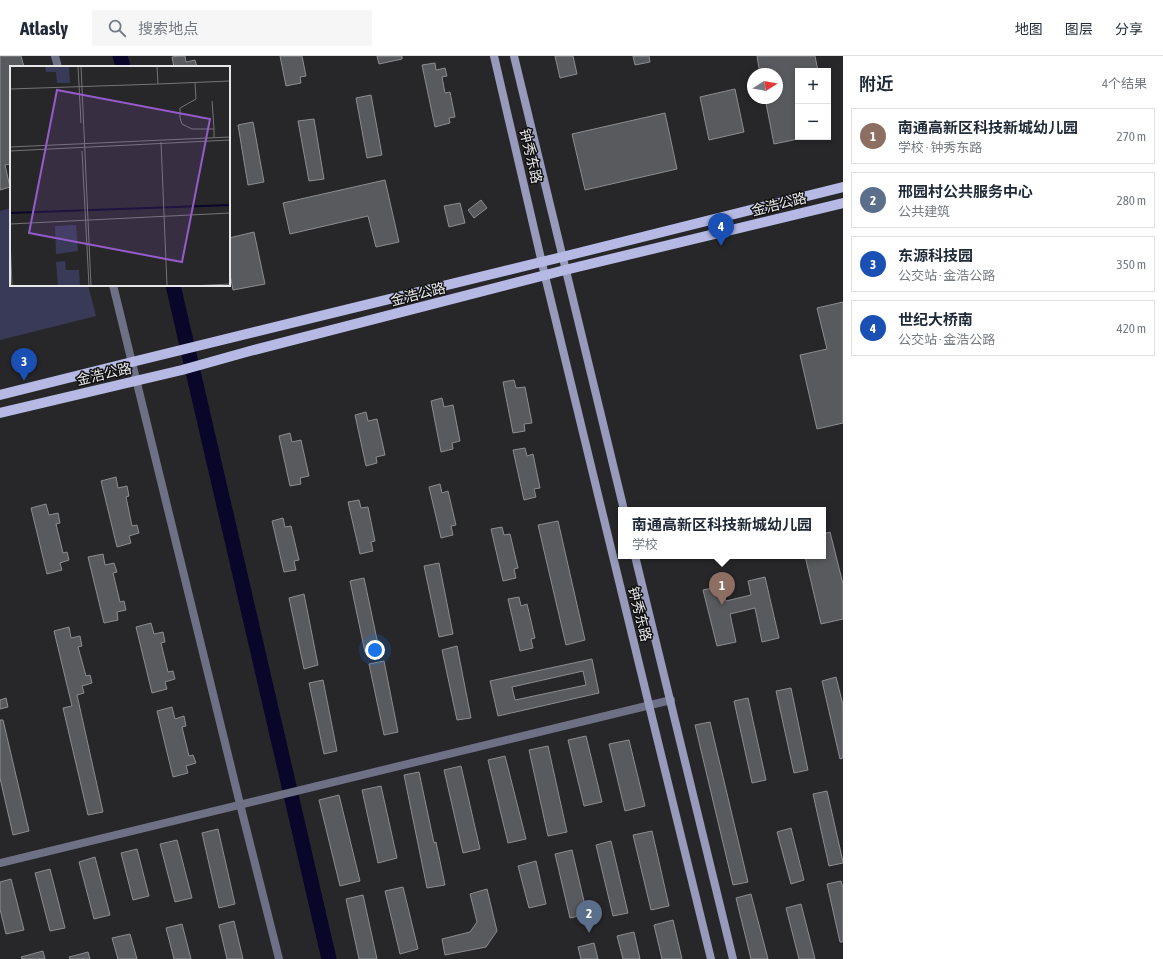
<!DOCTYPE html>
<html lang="zh">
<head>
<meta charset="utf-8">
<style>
  body { margin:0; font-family:"Asap Condensed","Noto Sans SC",sans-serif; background:#f6f6f7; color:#1f2937 }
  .controls { position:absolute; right:12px; top:12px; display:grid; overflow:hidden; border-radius:0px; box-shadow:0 2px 6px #0003 }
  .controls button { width:36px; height:36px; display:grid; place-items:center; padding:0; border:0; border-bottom:1px solid #e0e1e3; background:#fff; color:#1f2937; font:20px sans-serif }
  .compass { position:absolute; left:747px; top:12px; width:36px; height:36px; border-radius:50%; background:#fff; box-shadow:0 2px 6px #0003; rotate:79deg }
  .you { position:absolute; left:375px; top:594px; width:14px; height:14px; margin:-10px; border:3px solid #fff; border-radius:50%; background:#1a73e8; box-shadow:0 0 0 6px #1a73e833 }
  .badge { display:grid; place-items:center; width:26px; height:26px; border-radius:50%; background:#6d6a38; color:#fff; font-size:13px; font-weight:700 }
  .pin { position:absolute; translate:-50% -33px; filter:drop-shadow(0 1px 2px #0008) }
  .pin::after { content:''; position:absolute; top:21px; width:14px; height:12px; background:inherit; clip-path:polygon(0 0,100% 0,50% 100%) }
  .popup { position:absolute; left:618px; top:451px; width:208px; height:52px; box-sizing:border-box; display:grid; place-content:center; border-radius:0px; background:#fff; filter:drop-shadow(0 1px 3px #0005); font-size:13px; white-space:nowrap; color:#747a83 }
  .popup b { font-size:15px; color:#1f2937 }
  .popup::after { content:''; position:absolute; left:50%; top:100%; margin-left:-8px; border:8px solid transparent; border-top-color:#fff }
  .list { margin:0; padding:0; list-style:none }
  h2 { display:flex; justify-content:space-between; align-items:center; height:52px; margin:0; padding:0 16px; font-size:17px }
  h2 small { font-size:13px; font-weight:400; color:#747a83 }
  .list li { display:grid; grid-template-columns:26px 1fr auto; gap:12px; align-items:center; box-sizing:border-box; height:56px; margin:0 8px 8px; padding:0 8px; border:1px solid #e0e1e3; border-radius:0px }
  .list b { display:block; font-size:15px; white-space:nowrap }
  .list p { margin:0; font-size:13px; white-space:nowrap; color:#747a83 }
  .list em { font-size:13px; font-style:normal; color:#747a83 }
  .icon { flex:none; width:22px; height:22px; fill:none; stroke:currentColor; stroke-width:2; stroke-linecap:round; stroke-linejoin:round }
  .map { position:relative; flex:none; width:843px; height:903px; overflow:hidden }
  header { display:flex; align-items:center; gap:24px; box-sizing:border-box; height:56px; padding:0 20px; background:#fff; border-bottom:1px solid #e0e1e3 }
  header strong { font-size:19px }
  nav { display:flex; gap:22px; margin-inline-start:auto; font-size:14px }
  .search { width:280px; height:36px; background:#f6f6f7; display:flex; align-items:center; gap:10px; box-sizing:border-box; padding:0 14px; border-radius:0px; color:#747a83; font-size:15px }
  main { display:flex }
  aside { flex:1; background:#fff }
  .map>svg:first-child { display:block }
</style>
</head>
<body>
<header>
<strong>Atlasly</strong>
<div class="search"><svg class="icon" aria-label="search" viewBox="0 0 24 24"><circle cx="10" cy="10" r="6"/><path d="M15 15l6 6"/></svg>搜索地点</div>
<nav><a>地图</a><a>图层</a><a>分享</a></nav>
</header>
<main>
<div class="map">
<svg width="843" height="903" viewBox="0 0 843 903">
  <rect width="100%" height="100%" fill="#27272a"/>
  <path fill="#383a58" d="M11,152V229H88L96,260L0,284V155Z"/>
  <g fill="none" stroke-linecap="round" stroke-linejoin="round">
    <path stroke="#0a062a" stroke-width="15" d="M120,0L123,11
      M173,229L329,903"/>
  </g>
  <path fill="#595a5d" stroke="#8d8d91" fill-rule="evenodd" d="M0,0H21L24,11H11V108L5,109L10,131L0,134Z
    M178,0H185L186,6L195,4L197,11H174L172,1Z
    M280,0H302L306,20L300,21L301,27L286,30Z
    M377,0H402V3L379,8Z
    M555,0H573L577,18L560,22Z
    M633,0H649L650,6L635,9Z
    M757,0H815L818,15H798V83L774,88L765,42H777V18H760Z
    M435,7L436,14L445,12L447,20L442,21L445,37L450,36L455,61L449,62L450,67L435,71L422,9Z
    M735,33L744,76L709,84L700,41Z
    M371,39L382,99L367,102L356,42Z
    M665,57L677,113L585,134L572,78Z
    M314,63L324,123L309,125L298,65Z
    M253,66L264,126L248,129L238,69Z
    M385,124L399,186L376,191L368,160L290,178L283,147Z
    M481,144L487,152L474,162L468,154Z
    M460,147L465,167L449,171L444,150Z
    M254,176L265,228L233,234L229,213V182Z
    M843,246V367L817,373L800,299L827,293L817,252Z
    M514,324L516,332L525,331L532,367L524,368L525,375L513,377L503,326Z
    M442,342L444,351L453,349L460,385L452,387L453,393L441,396L431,345Z
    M366,356L368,365L377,363L385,399L376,401L377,407L366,410L355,359Z
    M290,377L292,386L301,384L309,420L300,422L301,428L290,430L279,380Z
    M525,392L527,400L533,398L540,432L534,433L536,441L524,444L513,394Z
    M116,421L118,432L127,430L129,440L126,441L132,470L137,469L139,477L129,480L131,487L117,491L101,425Z
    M440,428L442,437L448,435L456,469L451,470L453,479L441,482L429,431Z
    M359,444L361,452L368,451L375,485L371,486L373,495L360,498L348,446Z
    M46,448L49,459L58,457L60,467L56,468L63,497L67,496L69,504L60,507L62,514L47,518L31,452Z
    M283,462L285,471L291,470L299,504L294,505L296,514L284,516L272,465Z
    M558,465L585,584L566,589L538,469Z
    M502,471L504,479L510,478L518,512L514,513L516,522L503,525L491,473Z
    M830,476L843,528V563L821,568L805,500H823V478Z
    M103,498L105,509L114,507L117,516L113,517L120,546L124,545L126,554L117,556L118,564L104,567L88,501Z
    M439,507L453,578L439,581L424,510Z
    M765,521L779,582L762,586L755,552L730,558L736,586L717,590L703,534L722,530L726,545L751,539L748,525Z
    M364,522L379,593L365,596L350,525Z
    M304,538L318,609L304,613L289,542Z
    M519,541L521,550L527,548L535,582L531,583L533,592L520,595L508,543Z
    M151,567L154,578L163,576L165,586L161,587L168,616L173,615L175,623L165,626L167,633L152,637L136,571Z
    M69,571L71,582L80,580L82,590L78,591L86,620L90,619L92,627L82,630L84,637L77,639L103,756L88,759L63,652L72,650L54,575Z
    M457,590L471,662L457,664L442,594Z
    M592,603L599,637L498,660L490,625ZM583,615L586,629L515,644L512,631Z
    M384,605L398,676L384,679L369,608Z
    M836,621L843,649V702L840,703L822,625Z
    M323,624L337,695L324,698L309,627Z
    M791,632L808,714L794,717L776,635Z
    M6,642L8,651L0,653V644Z
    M748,642L766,724L752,727L734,645Z
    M172,651L175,663L184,660L186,670L182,671L189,700L193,699L196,707L186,710L188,717L173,721L157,655Z
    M0,664H3L29,775L13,779L0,722Z
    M710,666L748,826L733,829L695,669Z
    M586,680L602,746L584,750L568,684Z
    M629,684L645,750L625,755L609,688Z
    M548,690L567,776L548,780L529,694Z
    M505,700L526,783L508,787L488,704Z
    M461,710L480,793L463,797L444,714Z
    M419,716L434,787L436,786L445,829L427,832L404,719Z
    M381,730L397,802L378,807L362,734Z
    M827,735L843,806V807L829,810L813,738Z
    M339,739L360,825L340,830L319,744Z
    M791,772L804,824L791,828L777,776Z
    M218,773L235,848L219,852L202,777Z
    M652,775L669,850L651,854L633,779Z
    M177,784L192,842L175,846L160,788Z
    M611,785L628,857L613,860L596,789Z
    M137,793L149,840L133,844L121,797Z
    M572,794L587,858L570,862L555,798Z
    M95,801L110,859L94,863L79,806Z
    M536,805L546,848L529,852L518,810Z
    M50,813L65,872L50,875L35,817Z
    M11,823L24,874L6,878L0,853V826Z
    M841,825L843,832V886H840L827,828Z
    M403,831L418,893L400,898L385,835Z
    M487,833L497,875L486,891L445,899L442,883L470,876L477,866L470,838Z
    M751,838L768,903H751L736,842Z
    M363,839L377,903H359L346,843Z
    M801,848L815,903H799L786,852Z
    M673,864L682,903H662L654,869Z
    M234,865L243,903H227L219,869Z
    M182,868L191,903H174L166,872Z
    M634,876L640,903H623L617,880Z
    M130,878L137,903H118L112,882Z
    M594,887L598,903H581L578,891Z
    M43,895L45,903H22L21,901Z
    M88,896L90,903H70L69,901Z"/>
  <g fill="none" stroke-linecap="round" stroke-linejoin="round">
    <path stroke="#6e7085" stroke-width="8" d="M55,0L58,11
      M113,229L240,748L279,903
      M0,807L671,644"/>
    <path stroke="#979abb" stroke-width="8" d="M494,0L545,220L649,649L711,903
      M514,0L624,454
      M635,500L733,903"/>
    <path stroke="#b6b9e4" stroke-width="10" d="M0,339L132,306L562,201L843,131
      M0,357L182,314L250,295L565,214L843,147"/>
  </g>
  <g text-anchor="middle" stroke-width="3" stroke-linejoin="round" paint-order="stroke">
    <g font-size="14" fill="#e7e7e9" stroke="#101011">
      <text transform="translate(531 100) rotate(77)" y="5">钟秀东路</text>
      <text transform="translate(779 148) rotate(-14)" y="5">金浩公路</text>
      <text transform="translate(418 238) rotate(-14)" y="5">金浩公路</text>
      <text transform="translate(104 318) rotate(-13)" y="5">金浩公路</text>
      <text transform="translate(640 558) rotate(76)" y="5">钟秀东路</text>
    </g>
  </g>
  <g transform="translate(10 10)">
    <rect width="220" height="220" fill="#27272a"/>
    <path d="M35,0H59L60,17H47L46,6H36ZM66,159L68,185L46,188L45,160ZM55,195L56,204H69L70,220H48L46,196Z" fill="#383a58"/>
    <path fill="none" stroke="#0a062a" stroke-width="2" d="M0,147L220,139"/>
    <path fill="none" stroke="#747476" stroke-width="1" d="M68,0L71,57M71,0L81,220M185,17L186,33L170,42V52L172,58L182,63H204V72M148,18L220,15M0,23L148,18L147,0M202,35L204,63M151,76L157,220M0,81L220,71M0,85L220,74M72,85L79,220M0,158L220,147M0,173L2,220M182,220L220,218"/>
    <path fill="#965bca" fill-opacity="0.15" stroke="#965bca" stroke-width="2" d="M47,24L200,53L172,196L19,167Z"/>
    <rect width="220" height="220" fill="none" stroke="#e7e7e9" stroke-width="2"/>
  </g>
</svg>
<div class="controls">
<button>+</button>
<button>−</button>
</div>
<svg class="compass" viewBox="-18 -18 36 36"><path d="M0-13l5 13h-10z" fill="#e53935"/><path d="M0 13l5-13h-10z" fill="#747a83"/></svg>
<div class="you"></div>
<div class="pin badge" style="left:722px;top:549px;background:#8d6e63">1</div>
<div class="popup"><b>南通高新区科技新城幼儿园</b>学校</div>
<div class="pin badge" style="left:589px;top:877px;background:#5c6f8a">2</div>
<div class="pin badge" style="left:24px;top:325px;background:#1a4fb4">3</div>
<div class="pin badge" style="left:721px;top:190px;background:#1a4fb4">4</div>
</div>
<aside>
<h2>附近<small>4个结果</small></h2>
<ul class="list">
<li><span class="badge" style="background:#8d6e63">1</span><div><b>南通高新区科技新城幼儿园</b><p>学校 · 钟秀东路</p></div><em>270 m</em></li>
<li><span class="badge" style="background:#5c6f8a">2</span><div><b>邢园村公共服务中心</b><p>公共建筑</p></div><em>280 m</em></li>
<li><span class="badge" style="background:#1a4fb4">3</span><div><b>东源科技园</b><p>公交站 · 金浩公路</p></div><em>350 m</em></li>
<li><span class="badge" style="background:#1a4fb4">4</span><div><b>世纪大桥南</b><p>公交站 · 金浩公路</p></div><em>420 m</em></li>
</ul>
</aside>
</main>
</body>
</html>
